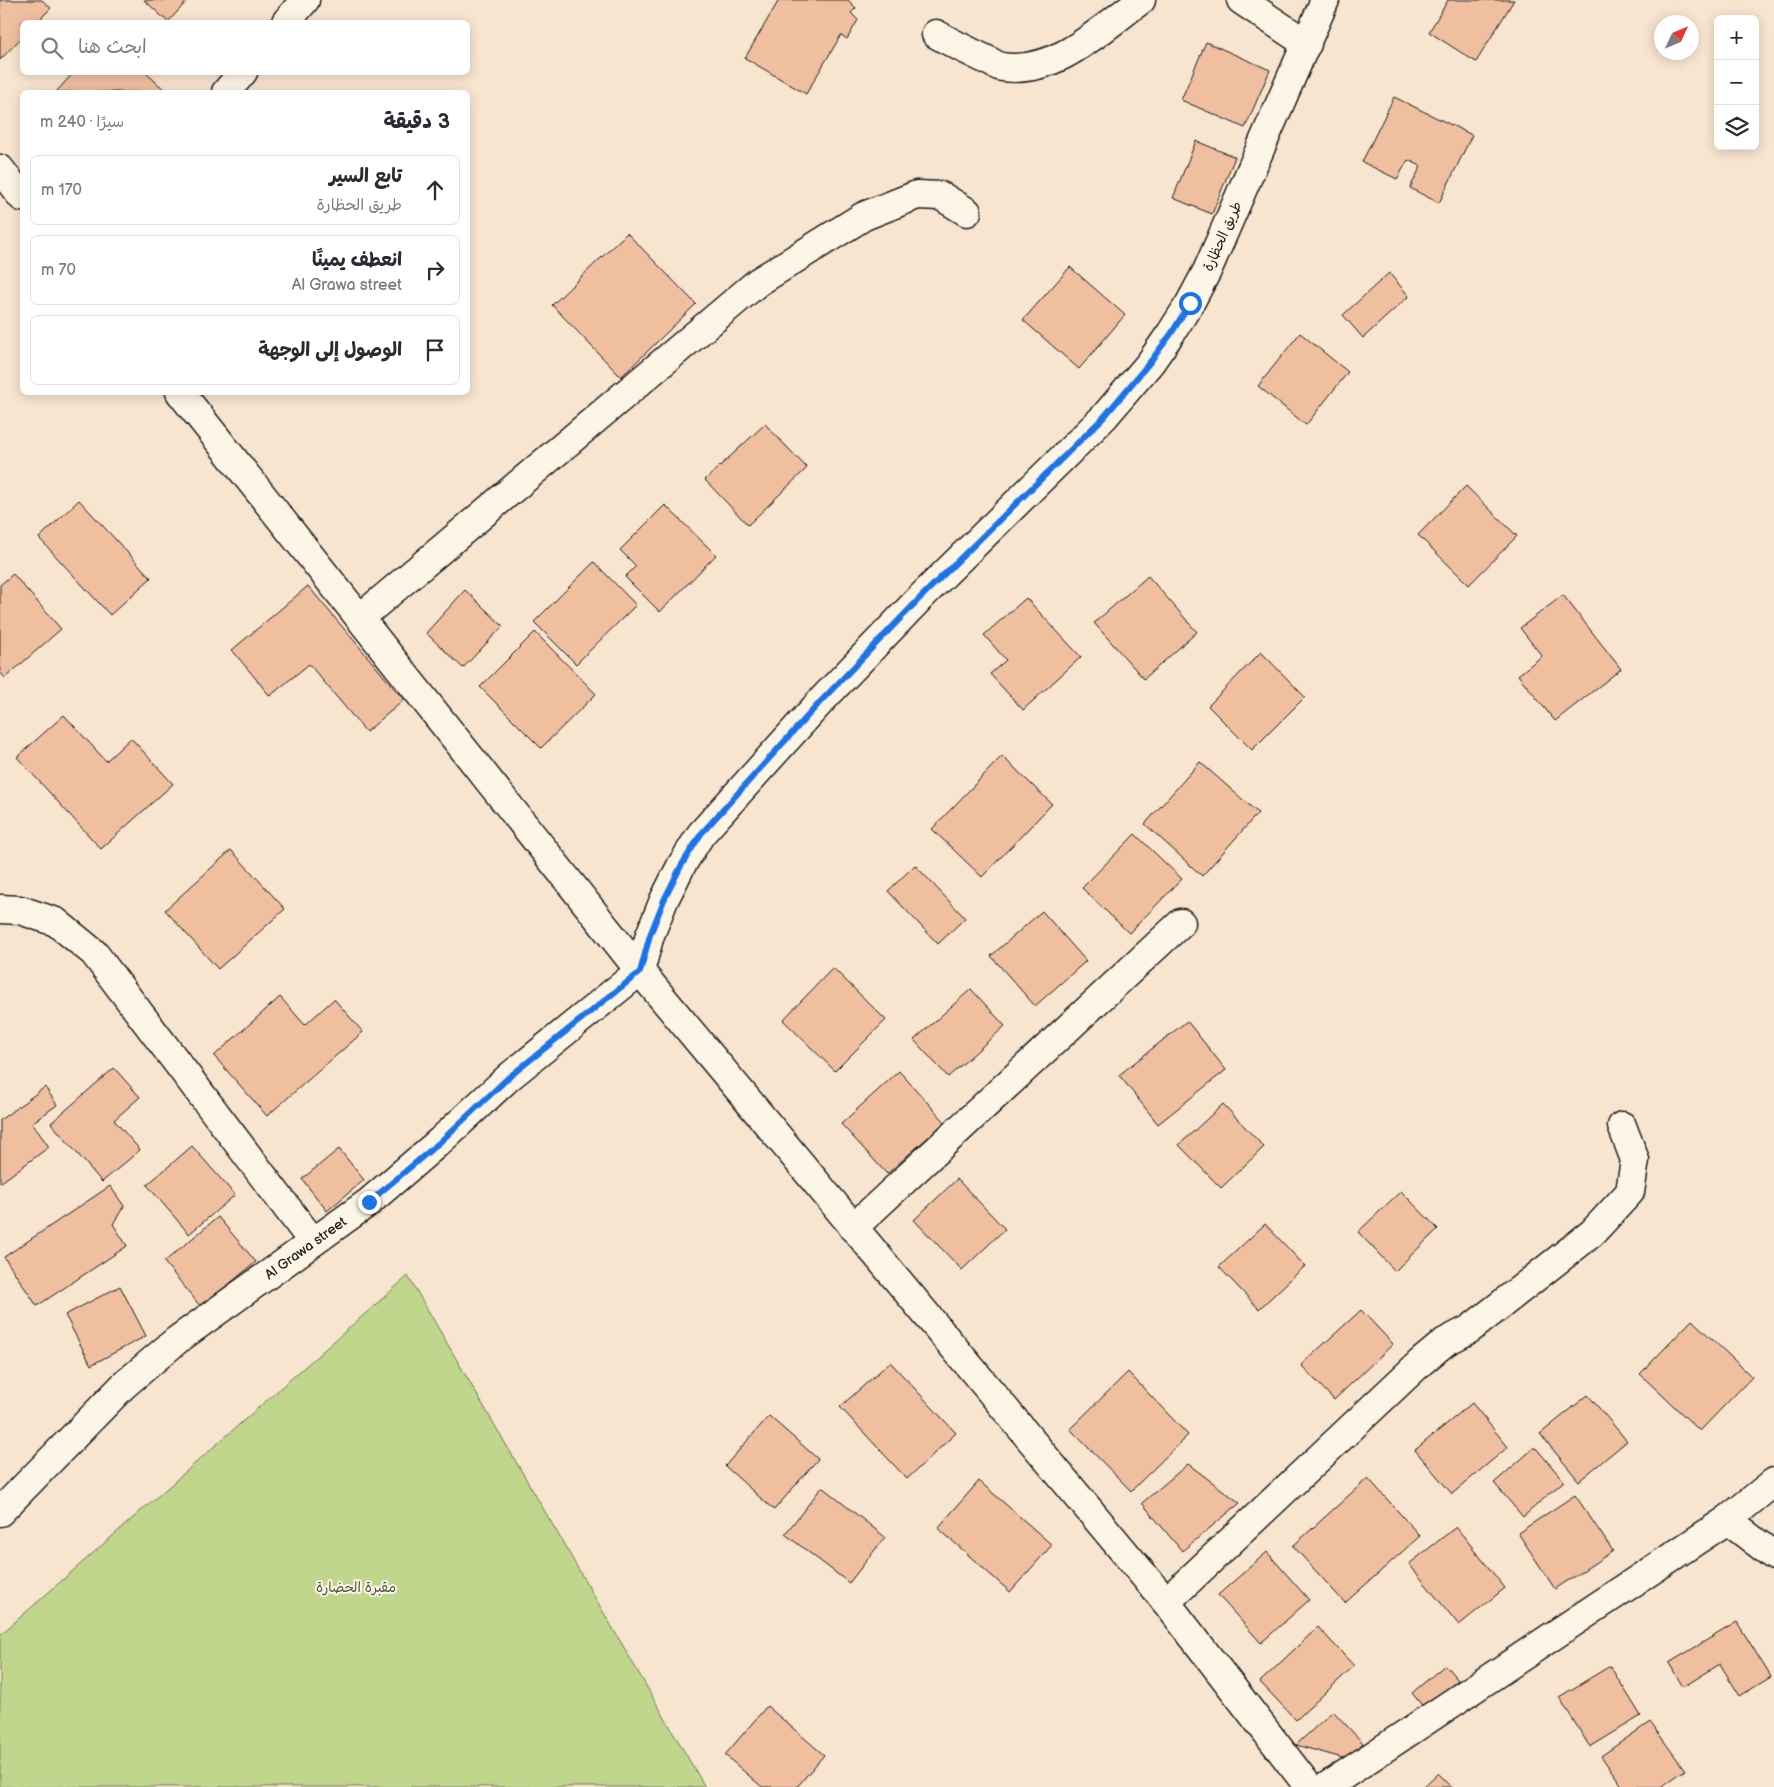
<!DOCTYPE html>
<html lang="ar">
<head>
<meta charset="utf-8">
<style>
  body { margin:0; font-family:"Balsamiq Sans","Playpen Sans Arabic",sans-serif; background:#f2f2f3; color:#2b2b33; direction:rtl }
  .controls { position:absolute; right:15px; top:15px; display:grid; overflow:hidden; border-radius:8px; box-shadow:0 2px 12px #0003 }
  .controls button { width:45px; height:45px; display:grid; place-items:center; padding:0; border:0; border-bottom:1px solid #e1e1e2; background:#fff; color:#2b2b33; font:25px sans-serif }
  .compass { position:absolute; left:1654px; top:15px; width:45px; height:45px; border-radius:50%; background:#fff; box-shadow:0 2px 12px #0003; rotate:46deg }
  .stop { position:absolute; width:15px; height:15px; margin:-11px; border:4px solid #1a73e8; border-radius:50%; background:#fff }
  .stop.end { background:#1a73e8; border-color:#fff; box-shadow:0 1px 5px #0008 }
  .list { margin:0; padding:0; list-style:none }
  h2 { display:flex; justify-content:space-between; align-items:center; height:65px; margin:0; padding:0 20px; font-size:21px }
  h2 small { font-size:16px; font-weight:400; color:#7c7c81 }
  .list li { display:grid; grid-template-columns:32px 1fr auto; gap:15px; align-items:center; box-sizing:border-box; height:70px; margin:0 10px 10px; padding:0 10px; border:1px solid #e1e1e2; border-radius:8px }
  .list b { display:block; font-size:19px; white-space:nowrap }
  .list p { margin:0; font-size:16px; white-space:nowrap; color:#7c7c81 }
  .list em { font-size:16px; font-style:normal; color:#7c7c81 }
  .icon { flex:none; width:28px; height:28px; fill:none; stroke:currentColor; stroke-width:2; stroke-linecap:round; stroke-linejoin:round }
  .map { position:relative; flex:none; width:1774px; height:1787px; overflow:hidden; direction:ltr }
  .search { position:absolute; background:#fff; box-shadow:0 2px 12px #0003; left:20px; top:20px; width:450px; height:55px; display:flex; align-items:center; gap:12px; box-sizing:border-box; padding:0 18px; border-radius:8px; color:#7c7c81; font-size:19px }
  .panel { position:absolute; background:#fff; box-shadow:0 2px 12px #0003; left:20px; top:90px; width:450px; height:305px; border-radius:8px; direction:rtl }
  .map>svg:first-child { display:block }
</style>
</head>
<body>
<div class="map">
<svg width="1774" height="1787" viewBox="0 0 1774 1787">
  <rect width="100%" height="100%" fill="#f8e5d0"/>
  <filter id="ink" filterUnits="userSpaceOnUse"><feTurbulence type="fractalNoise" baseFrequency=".02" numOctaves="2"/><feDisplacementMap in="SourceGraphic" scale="10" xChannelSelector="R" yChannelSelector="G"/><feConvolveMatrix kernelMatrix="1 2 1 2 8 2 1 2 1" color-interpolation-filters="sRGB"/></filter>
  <g filter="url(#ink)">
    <path fill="#bfd68c" stroke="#6e7954" d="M408,1276L705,1787H0V1635Z"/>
    <path fill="#f0bfa0" stroke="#1c1c1c" d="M0,0H42L51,8L37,22H22V37L0,60Z
      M144,0H188L168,22Z
      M779,0H848L856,8L851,13L858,20L847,39L841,35L806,94L745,58Z
      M1448,0H1514L1476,62L1429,32Z
      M1206,42L1270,70L1245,128L1181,100Z
      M74,72H145L167,92H56Z
      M1394,97L1472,135L1439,203L1410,188L1421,166L1408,160L1397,179L1362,162Z
      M1196,141L1235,157L1212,214L1173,198Z
      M627,233L696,304L621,377L552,305Z
      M1070,267L1125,315L1079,369L1023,320Z
      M1389,273L1409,296L1363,338L1343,315Z
      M1300,333L1348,372L1306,425L1258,386Z
      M765,424L807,468L748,525L705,480Z
      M1466,486L1517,536L1469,585L1418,535Z
      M79,500L151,578L110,615L39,538Z
      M665,505L716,555L660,612L625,577L636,566L620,550Z
      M594,562L636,605L576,664L534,622Z
      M13,574L61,629L5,678L0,672V585Z
      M1148,576L1197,632L1144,679L1094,623Z
      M308,586L404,700L366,732L309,664L270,696L232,650Z
      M465,590L503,626L463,668L426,633Z
      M1563,595L1621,669L1555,721L1518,675L1542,656L1520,628Z
      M1026,598L1081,657L1023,710L990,674L1006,660L984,635Z
      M535,632L596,694L541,748L480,687Z
      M1261,652L1305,697L1252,750L1208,706Z
      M64,715L106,761L131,738L173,784L101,849L17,757Z
      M1002,756L1052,804L982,877L932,829Z
      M1200,762L1258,813L1202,876L1145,824Z
      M1135,834L1182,879L1129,933L1082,888Z
      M231,850L285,909L218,969L165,910Z
      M915,865L965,918L938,944L888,891Z
      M1042,911L1086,961L1035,1006L991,956Z
      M833,968L886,1020L835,1071L783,1020Z
      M971,989L1005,1026L948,1077L914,1040Z
      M280,997L305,1025L334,999L363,1032L267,1116L214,1056Z
      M1187,1021L1226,1070L1158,1124L1119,1075Z
      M114,1068L140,1097L114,1120L140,1150L102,1182L51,1123Z
      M899,1071L945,1122L887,1174L841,1124Z
      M45,1087L57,1105L32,1123L49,1147L0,1183V1120Z
      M1223,1104L1264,1147L1221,1188L1179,1145Z
      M192,1146L235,1195L189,1234L147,1185Z
      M339,1149L364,1180L327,1211L302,1179Z
      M957,1179L1005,1229L962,1270L914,1220Z
      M110,1186L124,1206L113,1224L127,1246L37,1306L4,1257Z
      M1401,1191L1438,1229L1395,1271L1358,1232Z
      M218,1217L256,1262L201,1307L164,1262Z
      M1265,1224L1305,1266L1259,1309L1219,1267Z
      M120,1286L146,1336L91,1365L65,1315Z
      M1361,1310L1393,1344L1334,1400L1301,1365Z
      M1692,1320L1752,1377L1700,1431L1640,1374Z
      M890,1362L956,1433L907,1479L840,1407Z
      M1128,1372L1188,1435L1131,1491L1070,1429Z
      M1588,1395L1627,1441L1579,1481L1540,1434Z
      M1472,1403L1508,1447L1452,1494L1415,1450Z
      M769,1416L818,1459L774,1510L725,1466Z
      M1535,1447L1564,1481L1523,1517L1494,1483Z
      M1188,1464L1240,1503L1182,1551L1142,1503Z
      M1368,1478L1420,1536L1345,1603L1293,1546Z
      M979,1481L1052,1545L1010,1592L938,1528Z
      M822,1487L885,1537L849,1583L785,1534Z
      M1575,1495L1613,1551L1555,1589L1518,1533Z
      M1456,1527L1505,1588L1459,1625L1409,1564Z
      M1267,1552L1309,1600L1261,1643L1218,1595Z
      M1737,1622L1771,1677L1740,1696L1720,1664L1683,1687L1669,1663Z
      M1318,1627L1354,1666L1296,1720L1260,1682Z
      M1445,1665L1458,1680L1425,1709L1412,1693Z
      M1610,1666L1641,1716L1590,1747L1559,1697Z
      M767,1706L824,1755L797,1787H762L725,1755Z
      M1333,1711L1363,1743L1346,1759L1296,1745Z
      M1650,1722L1685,1770L1661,1787H1623L1601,1756Z
      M1438,1773L1452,1787H1423Z"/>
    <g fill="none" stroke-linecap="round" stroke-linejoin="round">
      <g stroke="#1c1c1c" stroke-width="31">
        <g id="minor">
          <path d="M1241,0L1307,44"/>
          <path d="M286,22L305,0"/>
          <path d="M936,34C952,43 968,51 985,59C990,61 996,66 1002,67C1056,75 1101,29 1141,0"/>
          <path d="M226,92L243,72"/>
          <path d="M0,169L22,197"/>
          <path d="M180,392L640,971L1166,1602L1309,1787"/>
          <path d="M360,618L758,282L864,216L917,195L941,196L967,212"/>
          <path d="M0,909L20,910L56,922L94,953L313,1242"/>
          <path d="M853,1228L1181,923"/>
          <path id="s1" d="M0,1512L124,1385L177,1340L369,1202L440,1141L509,1077L640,971L650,935L664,900L681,866L701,834L822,700L921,597L1104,417L1150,363L1171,333L1190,303L1207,271L1325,0"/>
          <path d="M1727,1520L1774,1482"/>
          <path d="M1166,1602L1421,1362L1445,1342L1470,1329L1592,1233L1630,1192L1635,1160L1622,1126"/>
          <path d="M1326,1787L1727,1520L1774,1556"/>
        </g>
      </g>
      <use href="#minor" stroke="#fcf5e5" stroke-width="28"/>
    </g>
  </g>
  <g fill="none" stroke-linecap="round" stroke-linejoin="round" filter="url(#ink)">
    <path stroke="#1a73e8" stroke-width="6" d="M369,1202L440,1142L509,1077L640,972L650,935L664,900L681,866L701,834L822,700L921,597L1104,417L1150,362L1171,334L1190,303"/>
  </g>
  <g text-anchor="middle" stroke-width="4" stroke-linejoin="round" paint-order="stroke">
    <g font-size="14" fill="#1c1c1c" stroke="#fcf5e5">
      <text transform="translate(1222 236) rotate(-66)" y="5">طريق الحظارة</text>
      <text dy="5" stroke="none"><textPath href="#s1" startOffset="405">Al Grawa street</textPath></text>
    </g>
    <g font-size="14" fill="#4d543e" stroke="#fcf5e5">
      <text x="356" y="1592">مقبرة الحضارة</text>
    </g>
  </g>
</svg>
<div class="controls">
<button>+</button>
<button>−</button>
<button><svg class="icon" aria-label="layers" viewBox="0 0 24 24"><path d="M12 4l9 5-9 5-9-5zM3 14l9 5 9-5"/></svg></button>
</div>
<svg class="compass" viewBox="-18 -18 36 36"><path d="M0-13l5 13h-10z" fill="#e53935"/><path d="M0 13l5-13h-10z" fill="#7c7c81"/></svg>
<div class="stop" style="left:1190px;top:303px"></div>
<div class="stop end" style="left:369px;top:1202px"></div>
<div class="search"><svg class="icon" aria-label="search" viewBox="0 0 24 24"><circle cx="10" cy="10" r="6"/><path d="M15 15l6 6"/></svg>ابحث هنا</div>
<section class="panel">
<h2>3 دقيقة<small>سيرًا · 240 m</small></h2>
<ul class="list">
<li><svg class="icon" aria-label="ahead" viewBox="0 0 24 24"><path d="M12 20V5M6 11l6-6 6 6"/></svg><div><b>تابع السير</b><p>طريق الحظارة</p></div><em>170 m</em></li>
<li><svg class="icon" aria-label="right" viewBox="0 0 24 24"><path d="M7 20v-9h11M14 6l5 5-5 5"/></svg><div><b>انعطف يمينًا</b><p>Al Grawa street</p></div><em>70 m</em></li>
<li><svg class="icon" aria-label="arrive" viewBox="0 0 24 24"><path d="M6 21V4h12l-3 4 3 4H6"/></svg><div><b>الوصول إلى الوجهة</b></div></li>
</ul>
</section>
</div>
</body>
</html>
